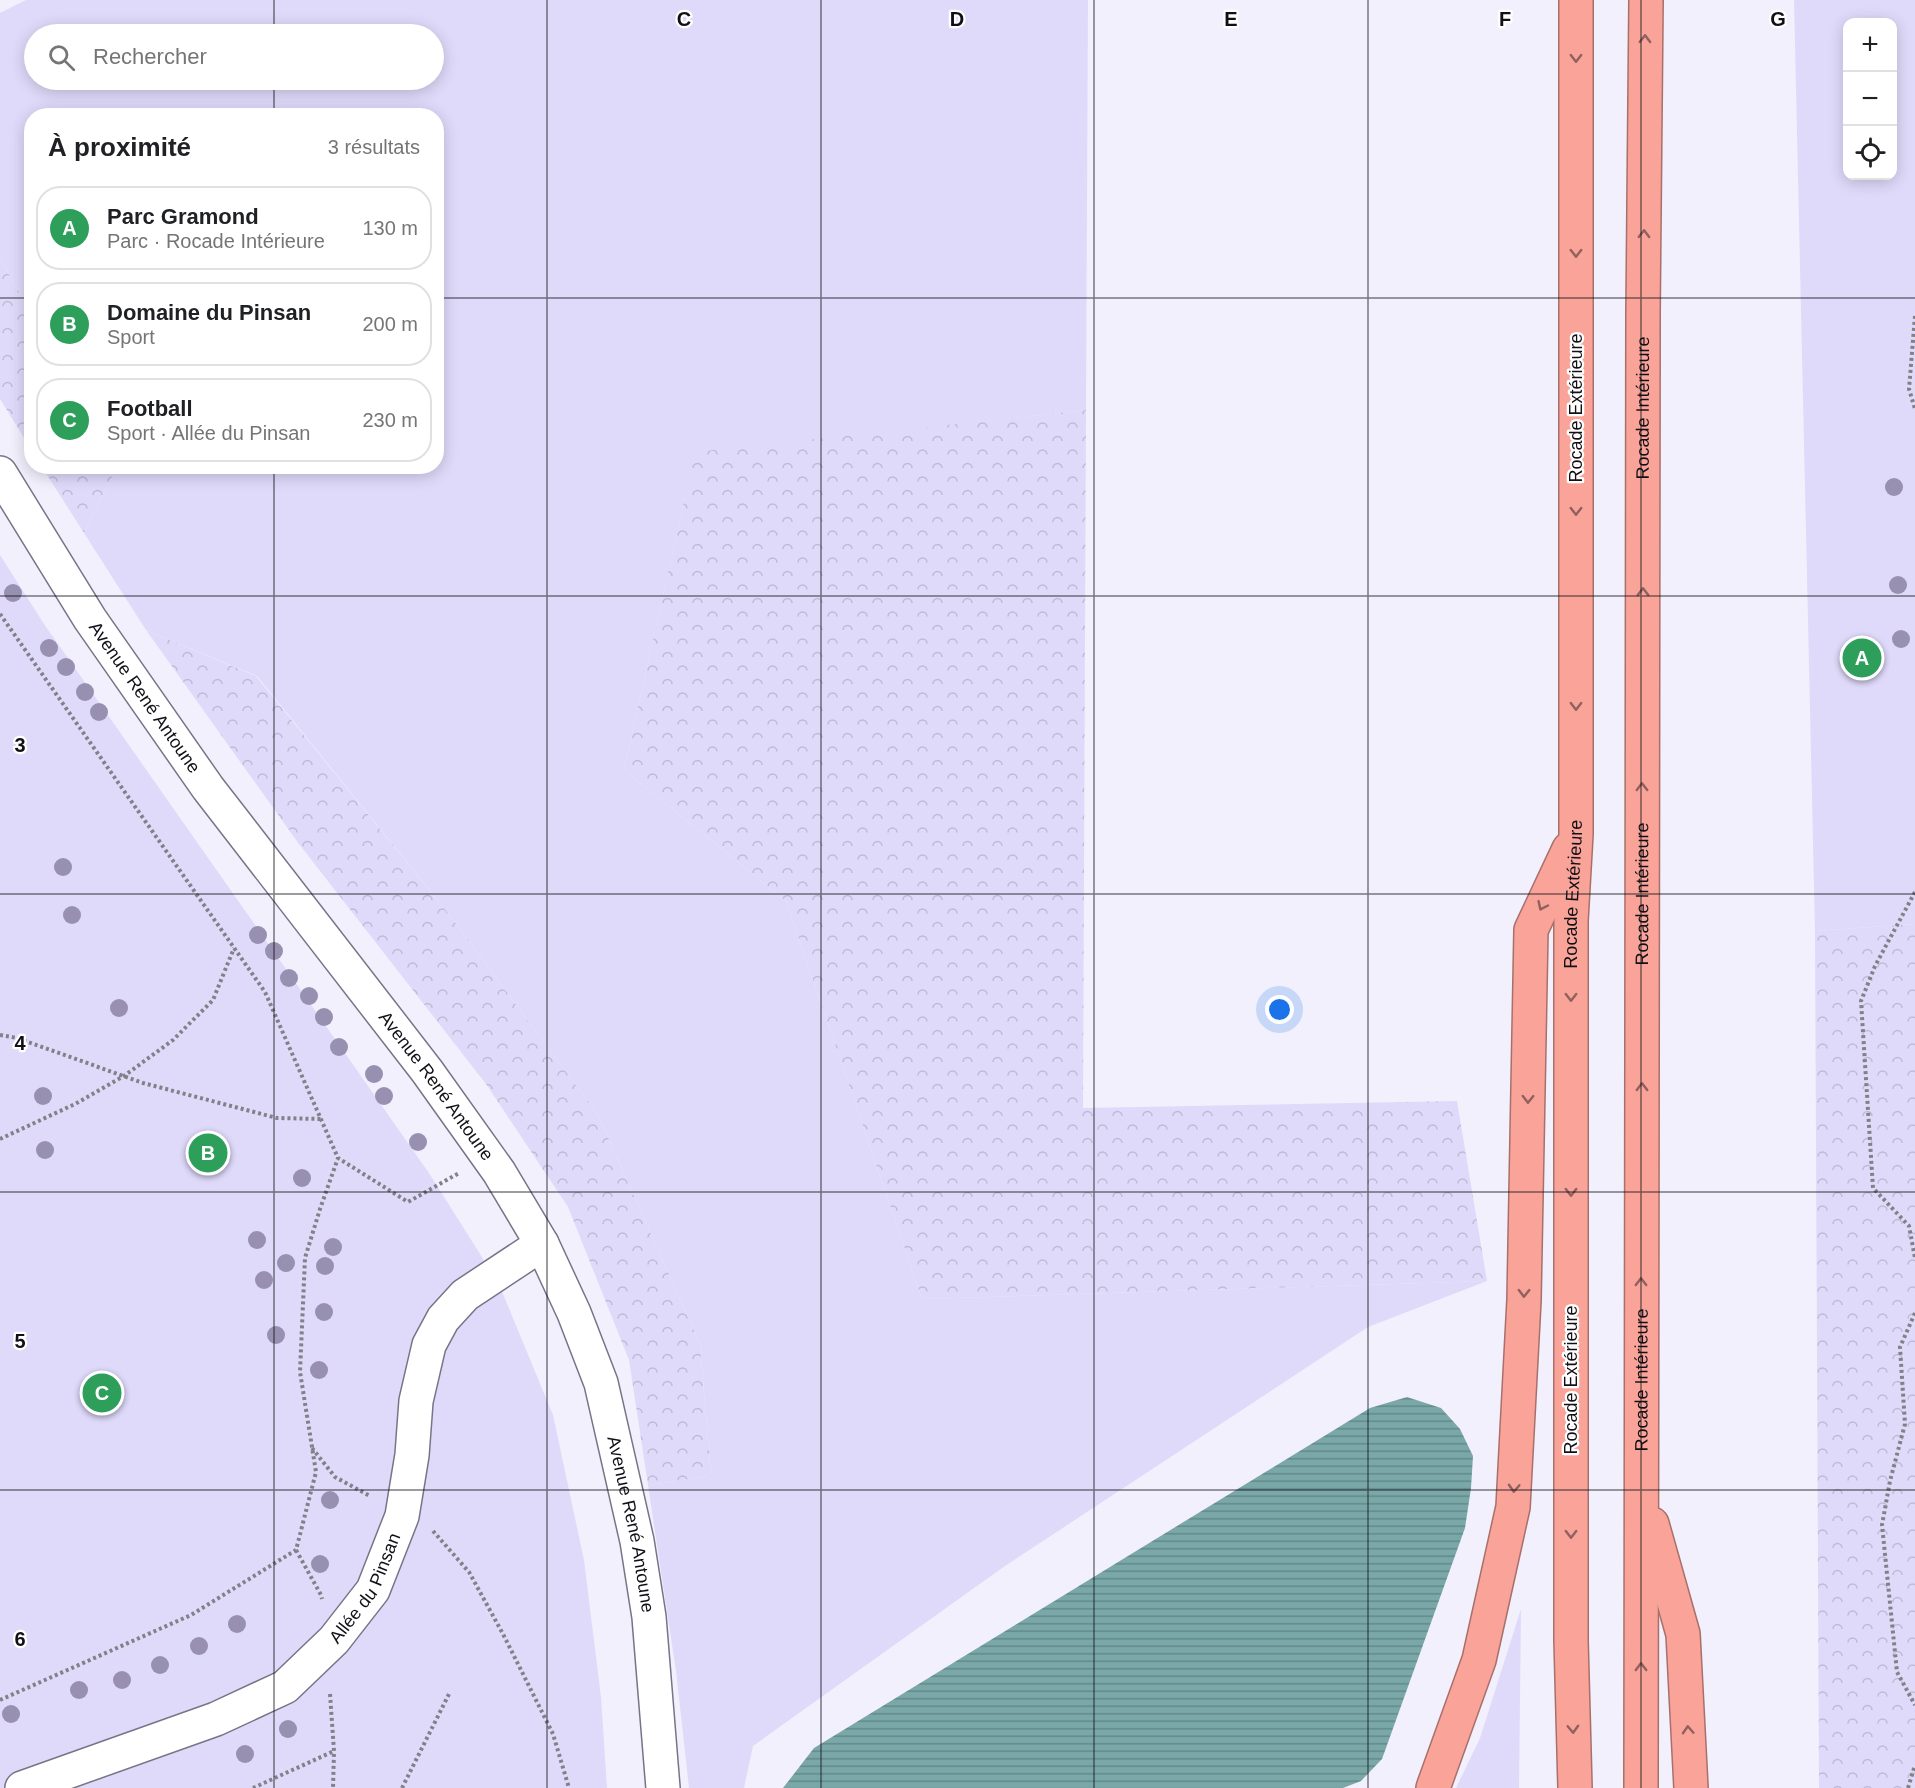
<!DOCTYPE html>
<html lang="fr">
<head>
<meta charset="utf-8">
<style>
  body { margin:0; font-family:Arial,sans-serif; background:#f2f2f2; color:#202124 }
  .controls { position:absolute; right:18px; top:18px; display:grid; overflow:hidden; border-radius:12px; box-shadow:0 3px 15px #0003 }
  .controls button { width:54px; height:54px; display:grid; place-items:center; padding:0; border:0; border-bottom:2px solid #e0e0e0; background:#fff; color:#202124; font:30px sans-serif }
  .you { position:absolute; left:1280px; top:1010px; width:21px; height:21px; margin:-15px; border:4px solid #fff; border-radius:50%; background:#1a73e8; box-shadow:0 0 0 9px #1a73e833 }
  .badge { display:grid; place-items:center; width:39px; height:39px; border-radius:50%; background:#716835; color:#fff; font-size:20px; font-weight:700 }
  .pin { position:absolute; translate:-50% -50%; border:3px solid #fff; box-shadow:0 2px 6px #0006 }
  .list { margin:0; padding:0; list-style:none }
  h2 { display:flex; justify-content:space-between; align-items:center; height:78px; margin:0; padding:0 24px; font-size:26px }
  h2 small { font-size:20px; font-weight:400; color:#757577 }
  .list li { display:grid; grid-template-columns:39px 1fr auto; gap:18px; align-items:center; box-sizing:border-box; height:84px; margin:0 12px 12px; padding:0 12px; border:2px solid #e0e0e0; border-radius:24px }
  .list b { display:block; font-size:22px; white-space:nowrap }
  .list p { margin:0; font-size:20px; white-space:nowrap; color:#757577 }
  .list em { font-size:20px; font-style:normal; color:#757577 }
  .icon { flex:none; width:33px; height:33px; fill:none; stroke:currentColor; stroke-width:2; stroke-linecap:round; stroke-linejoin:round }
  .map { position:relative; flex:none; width:1915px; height:1788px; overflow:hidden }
  .search { position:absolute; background:#fff; box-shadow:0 3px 15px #0003; left:24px; top:24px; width:420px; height:66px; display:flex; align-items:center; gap:15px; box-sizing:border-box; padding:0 21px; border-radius:33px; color:#757577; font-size:22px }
  .panel { position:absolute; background:#fff; box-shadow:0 3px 15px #0003; left:24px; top:108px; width:420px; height:366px; border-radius:24px }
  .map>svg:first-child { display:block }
</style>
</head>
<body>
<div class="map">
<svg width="1915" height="1788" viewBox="0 0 1915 1788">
  <defs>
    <pattern id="forest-crowns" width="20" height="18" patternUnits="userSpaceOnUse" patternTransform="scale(1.5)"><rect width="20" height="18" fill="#dfdafa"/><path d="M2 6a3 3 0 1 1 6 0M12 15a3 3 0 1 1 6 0" fill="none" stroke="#bebad6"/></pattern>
    <pattern id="water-rules" width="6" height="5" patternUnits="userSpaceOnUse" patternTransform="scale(1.5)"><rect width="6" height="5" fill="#7aa8a8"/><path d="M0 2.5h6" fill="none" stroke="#638788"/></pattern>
  </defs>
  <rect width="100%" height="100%" fill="#f2f0fd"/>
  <path fill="#dfdafa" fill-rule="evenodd" d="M26,0H1088L1086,410L695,453L624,770L786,901L922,1299L1487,1281L1368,1327L1005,1566L753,1746L744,1788H689L676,1671L648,1485L711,1476L700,1344L598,1115L448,913L257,676L146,630L84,533L117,467L436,466V116H32L31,313L0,259V13ZM34,34H434V80H34Z
    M1794,0H1915V924L1815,931ZM1848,22H1892V176H1848Z
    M0,555L44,624L429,1173L480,1254L503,1294L553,1415L584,1560L601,1697L607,1788H0Z
    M1521,1609L1519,1788H1456L1480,1738Z"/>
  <path fill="url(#forest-crowns)" d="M0,259L31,313V449L0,399Z
    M1086,410L1083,1108L1457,1101L1487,1281L922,1299L786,901L624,770L695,452Z
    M42,467H117L84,533Z
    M146,630L256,676L448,913L598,1115L700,1344L711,1476L648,1485L629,1360L568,1207L486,1084L299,844Z
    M1915,924V1788H1819L1815,931Z"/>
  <path fill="url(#water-rules)" d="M1407,1397L1441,1408L1460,1429L1473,1456L1471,1488L1465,1528L1382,1759L1361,1781L1343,1788H783L814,1748L1370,1408Z"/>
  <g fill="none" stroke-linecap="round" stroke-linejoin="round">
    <g stroke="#777487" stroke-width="36">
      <g id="street">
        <path id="s1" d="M0,473L90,619L208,788L427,1071L499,1172L542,1244L574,1313L601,1383L637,1541L649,1617L663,1788"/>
        <path id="s2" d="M22,1788L216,1719L285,1687L334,1640L373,1590L402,1516L412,1455L416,1401L429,1345L443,1319L465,1295L542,1244"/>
      </g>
    </g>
    <g stroke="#a8706b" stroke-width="36">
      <g id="highway">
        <path d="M1652,1524L1683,1634L1691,1788"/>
        <path d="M1433,1788L1479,1660L1513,1507L1524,1300L1531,930L1569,849"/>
        <path id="s3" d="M1575,1788L1571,1640V921L1576,834V0"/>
        <path id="s4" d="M1641,1788L1643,313L1646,0"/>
      </g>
    </g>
    <path stroke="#82818a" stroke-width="4" stroke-dasharray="3 3" stroke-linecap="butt" d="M1915,316L1909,389L1915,409
      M0,614L265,992L338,1158L408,1202L459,1173
      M1915,892L1875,966L1861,1001L1873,1188L1909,1226L1915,1258
      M0,1035L17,1038L143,1083L277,1118L321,1119
      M0,1139L75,1104L124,1076L173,1040L213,1000L234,948
      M1915,1313L1900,1347L1905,1424L1890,1481L1882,1525L1897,1672L1915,1705
      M312,1448L335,1477L370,1496
      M433,1531L469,1572L503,1634L553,1734L569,1788
      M296,1550L321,1595L322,1599
      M330,1694L334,1751L333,1788
      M0,1700L191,1615L296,1550L316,1472L300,1372L305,1258L320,1209L338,1158
      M253,1788L334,1751
      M402,1788L449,1694
      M1908,1788L1915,1765"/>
    <use href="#street" stroke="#fff" stroke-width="33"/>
    <use href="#highway" stroke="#f9a399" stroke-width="33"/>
  </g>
  <g fill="#9790b0">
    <circle cx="1894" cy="487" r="9"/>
    <circle cx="1898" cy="585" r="9"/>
    <circle cx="13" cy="593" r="9"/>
    <circle cx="1901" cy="639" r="9"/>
    <circle cx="49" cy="648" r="9"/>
    <circle cx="66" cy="667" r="9"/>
    <circle cx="85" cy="692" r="9"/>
    <circle cx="99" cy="712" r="9"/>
    <circle cx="63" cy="867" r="9"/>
    <circle cx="72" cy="915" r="9"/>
    <circle cx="258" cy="935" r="9"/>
    <circle cx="274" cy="951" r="9"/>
    <circle cx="289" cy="978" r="9"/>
    <circle cx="309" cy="996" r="9"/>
    <circle cx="119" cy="1008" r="9"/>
    <circle cx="324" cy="1017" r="9"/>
    <circle cx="339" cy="1047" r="9"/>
    <circle cx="374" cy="1074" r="9"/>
    <circle cx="43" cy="1096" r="9"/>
    <circle cx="384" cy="1096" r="9"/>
    <circle cx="418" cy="1142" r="9"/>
    <circle cx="45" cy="1150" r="9"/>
    <circle cx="302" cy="1178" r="9"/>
    <circle cx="257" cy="1240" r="9"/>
    <circle cx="333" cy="1247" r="9"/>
    <circle cx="286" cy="1263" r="9"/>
    <circle cx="325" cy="1266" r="9"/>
    <circle cx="264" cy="1280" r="9"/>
    <circle cx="324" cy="1312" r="9"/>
    <circle cx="276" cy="1335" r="9"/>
    <circle cx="319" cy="1370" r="9"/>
    <circle cx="330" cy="1500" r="9"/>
    <circle cx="320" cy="1564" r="9"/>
    <circle cx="237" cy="1624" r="9"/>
    <circle cx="199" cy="1646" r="9"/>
    <circle cx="160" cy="1665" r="9"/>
    <circle cx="122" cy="1680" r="9"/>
    <circle cx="79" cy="1690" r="9"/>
    <circle cx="11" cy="1714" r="9"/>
    <circle cx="288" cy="1729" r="9"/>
    <circle cx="245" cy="1754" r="9"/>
  </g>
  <defs><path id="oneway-chevron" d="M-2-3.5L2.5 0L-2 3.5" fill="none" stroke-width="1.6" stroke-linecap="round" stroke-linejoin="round" transform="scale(1.5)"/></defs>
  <g stroke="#91615e">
    <use href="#oneway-chevron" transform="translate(1645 39) rotate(-89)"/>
    <use href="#oneway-chevron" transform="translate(1576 58) rotate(90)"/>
    <use href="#oneway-chevron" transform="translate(1644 234) rotate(-89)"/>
    <use href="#oneway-chevron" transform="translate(1576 253) rotate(90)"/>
    <use href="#oneway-chevron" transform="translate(1576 511) rotate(90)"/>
    <use href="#oneway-chevron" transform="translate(1643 592) rotate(-90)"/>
    <use href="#oneway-chevron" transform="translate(1576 706) rotate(90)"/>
    <use href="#oneway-chevron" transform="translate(1642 787) rotate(-90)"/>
    <use href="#oneway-chevron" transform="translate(1542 906) rotate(115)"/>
    <use href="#oneway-chevron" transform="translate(1571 997) rotate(90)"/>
    <use href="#oneway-chevron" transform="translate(1642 1087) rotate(-90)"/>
    <use href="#oneway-chevron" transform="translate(1528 1099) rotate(91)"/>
    <use href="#oneway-chevron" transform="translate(1571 1192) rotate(90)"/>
    <use href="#oneway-chevron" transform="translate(1641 1282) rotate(-90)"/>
    <use href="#oneway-chevron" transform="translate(1524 1293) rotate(91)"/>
    <use href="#oneway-chevron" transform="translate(1514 1488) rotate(93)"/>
    <use href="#oneway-chevron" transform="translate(1571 1534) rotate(90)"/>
    <use href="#oneway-chevron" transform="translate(1641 1667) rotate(-90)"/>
    <use href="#oneway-chevron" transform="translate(1573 1729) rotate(88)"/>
    <use href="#oneway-chevron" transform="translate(1688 1730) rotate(-93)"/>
  </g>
  <path fill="none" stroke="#111016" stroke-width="1.5" stroke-opacity="0.55" d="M274,0V34M547,0V1788M821,0V1788M1094,0V1788M1368,0V1788M1641,0V1788M274,80V116M0,298H32M436,298H1915M274,466V1788M0,596H1915M0,894H1915M0,1192H1915M0,1490H1915"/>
  <g text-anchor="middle" stroke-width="4.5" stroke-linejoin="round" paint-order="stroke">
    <g font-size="18" fill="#111016" stroke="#fff">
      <text transform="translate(1576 408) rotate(-90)" y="6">Rocade Extérieure</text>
      <text dy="6" stroke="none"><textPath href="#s4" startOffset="1380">Rocade Intérieure</textPath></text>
      <text dy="6" stroke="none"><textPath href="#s1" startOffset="267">Avenue René Antoune</textPath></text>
      <text dy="6" stroke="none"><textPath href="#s3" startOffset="894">Rocade Extérieure</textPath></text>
      <text dy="6" stroke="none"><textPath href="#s4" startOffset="894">Rocade Intérieure</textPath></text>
      <text dy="6" stroke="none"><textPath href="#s1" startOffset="753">Avenue René Antoune</textPath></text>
      <text transform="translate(1571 1380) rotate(-90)" y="6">Rocade Extérieure</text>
      <text dy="6" stroke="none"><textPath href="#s4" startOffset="408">Rocade Intérieure</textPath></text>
      <text dy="6" stroke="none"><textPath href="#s1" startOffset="1239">Avenue René Antoune</textPath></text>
      <text dy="6" stroke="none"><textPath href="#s2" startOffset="411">Allée du Pinsan</textPath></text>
    </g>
  </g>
  <g font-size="20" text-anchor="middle" font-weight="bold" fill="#111016" stroke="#fff" stroke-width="4.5" stroke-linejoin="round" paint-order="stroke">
    <text x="684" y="26">C</text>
    <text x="957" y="26">D</text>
    <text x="1231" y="26">E</text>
    <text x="1505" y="26">F</text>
    <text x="1778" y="26">G</text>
    <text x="20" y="752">3</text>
    <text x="20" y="1050">4</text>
    <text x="20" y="1348">5</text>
    <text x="20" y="1646">6</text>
  </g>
</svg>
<div class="controls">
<button>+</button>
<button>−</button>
<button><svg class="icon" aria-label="locate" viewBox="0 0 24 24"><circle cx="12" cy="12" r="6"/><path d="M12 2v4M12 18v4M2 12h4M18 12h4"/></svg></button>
</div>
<div class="you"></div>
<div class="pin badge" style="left:1862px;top:658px;background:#2e9e5b">A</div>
<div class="pin badge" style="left:208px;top:1153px;background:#2e9e5b">B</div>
<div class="pin badge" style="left:102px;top:1393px;background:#2e9e5b">C</div>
<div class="search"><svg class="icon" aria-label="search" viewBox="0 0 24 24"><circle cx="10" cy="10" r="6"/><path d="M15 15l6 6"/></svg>Rechercher</div>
<section class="panel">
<h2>À proximité<small>3 résultats</small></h2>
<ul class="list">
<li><span class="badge" style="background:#2e9e5b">A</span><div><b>Parc Gramond</b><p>Parc · Rocade Intérieure</p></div><em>130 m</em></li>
<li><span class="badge" style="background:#2e9e5b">B</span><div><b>Domaine du Pinsan</b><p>Sport</p></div><em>200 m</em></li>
<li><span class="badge" style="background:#2e9e5b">C</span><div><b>Football</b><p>Sport · Allée du Pinsan</p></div><em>230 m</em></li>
</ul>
</section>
</div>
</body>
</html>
